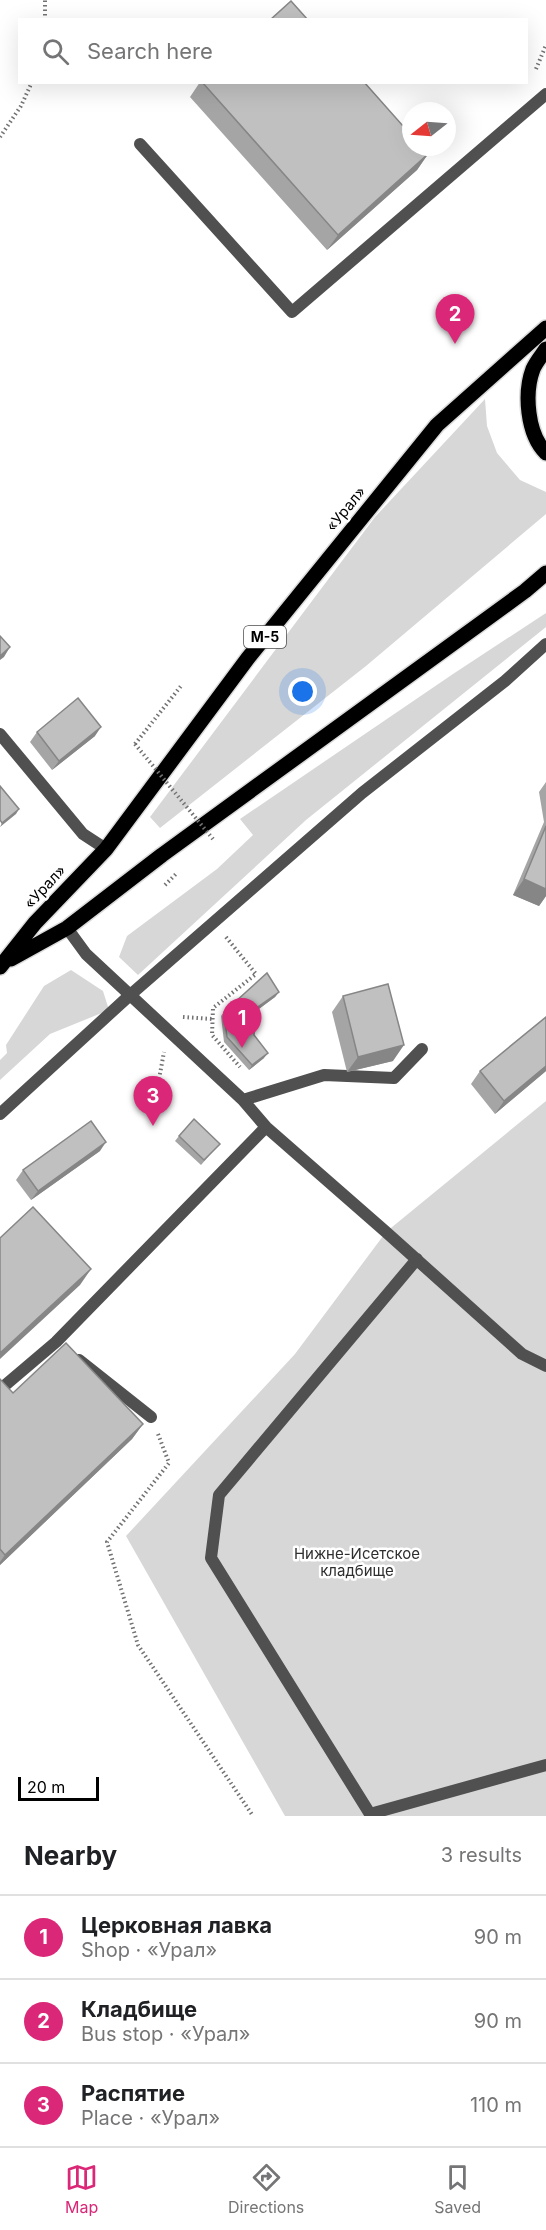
<!DOCTYPE html>
<html lang="en">
<head>
<meta charset="utf-8">
<style>
  body { margin:0; font-family:Inter,sans-serif; background:#f2f2f2; color:#202124 }
  .compass { position:absolute; left:402px; top:102px; width:54px; height:54px; border-radius:50%; background:#fff; box-shadow:0 6px 24px #0002; rotate:253deg }
  .scale { position:absolute; left:18px; bottom:15px; width:81px; box-sizing:border-box; padding-left:6px; border:3px solid #000; border-top:0; font-size:16px; line-height:21px; white-space:nowrap; color:#000; -webkit-text-stroke:4px #fff; paint-order:stroke }
  .you { position:absolute; left:303px; top:692px; width:21px; height:21px; margin:-15px; border:4px solid #fff; border-radius:50%; background:#1a73e8; box-shadow:0 0 0 9px #1a73e833 }
  .badge { display:grid; place-items:center; width:39px; height:39px; border-radius:50%; background:#db2777; color:#fff; font-size:20px; font-weight:700 }
  .pin { position:absolute; translate:-50% -50px; filter:drop-shadow(0 2px 3px #0008) }
  .pin::after { content:''; position:absolute; top:32px; width:21px; height:18px; background:inherit; clip-path:polygon(0 0,100% 0,50% 100%) }
  .list { margin:0; padding:0; list-style:none }
  h2 { display:flex; justify-content:space-between; align-items:center; height:78px; margin:0; padding:0 24px; font-size:26px }
  h2 small { font-size:20px; font-weight:400; color:#757577 }
  .list li { display:grid; grid-template-columns:39px 1fr auto; gap:18px; align-items:center; box-sizing:border-box; height:84px; padding:0 24px; border-top:2px solid #e0e0e0 }
  .list b { display:block; font-size:22px; white-space:nowrap }
  .list p { margin:0; font-size:20px; white-space:nowrap; color:#757577 }
  .list em { font-size:20px; font-style:normal; color:#757577 }
  .icon { flex:none; width:33px; height:33px; fill:none; stroke:currentColor; stroke-width:2; stroke-linecap:round; stroke-linejoin:round }
  .map { position:relative; flex:none; width:546px; height:1816px; overflow:hidden }
  .search { position:absolute; background:#fff; box-shadow:0 6px 24px #0002; left:18px; right:18px; top:18px; height:66px; display:flex; align-items:center; gap:15px; box-sizing:border-box; padding:0 21px; border-radius:0px; color:#757577; font-size:22px }
  .sheet { height:330px; background:#fff }
  nav { display:flex; justify-content:space-around; align-items:center; box-sizing:border-box; height:84px; border-top:2px solid #e0e0e0; background:#fff; font-size:16px; color:#757577 }
  nav a { display:grid; justify-items:center; gap:3px }
  nav .on { color:#db2777 }
  .map>svg:first-child { display:block }
</style>
</head>
<body>
<div class="map">
<svg width="546" height="1816" viewBox="0 0 546 1816">
  <rect width="100%" height="100%" fill="#fff"/>
  <path fill="#d7d7d7" d="M485,399L487,426L497,453L520,480L546,492V514L366,666L160,828L150,817L375,517Z
    M546,613V627L306,820L138,975L119,957L127,936L217,869L253,835L240,819L453,674Z
    M71,970L103,991L109,1010L50,1034L0,1080V1060L7,1053L6,1045L44,986Z
    M546,1101V1816H285L126,1536L295,1354L386,1232Z"/>
  <g fill="none" stroke-linecap="round" stroke-linejoin="round">
    <g stroke="#dbdbdb" stroke-width="18">
      <path id="primary" d="M546,349C542,355 536,362 533,369C524,393 527,434 546,453
        M11,959L67,928L162,855L525,591L546,573
        M0,967L35,923L106,849L248,658L437,425L546,328"/>
    </g>
    <path stroke="#727272" stroke-width="4" stroke-dasharray="1.5 3" stroke-linecap="butt" d="M45,20V0
      M536,69L546,45
      M0,137L21,106L32,82
      M135,744L181,686
      M165,885L177,873
      M226,937L256,974L213,1008L212,1035L240,1067
      M183,1017L212,1019
      M155,1101L164,1052
      M158,1434L169,1463L107,1542L138,1645L253,1816"/>
    <path stroke="#505050" stroke-width="12" d="M140,144L292,312L546,94
      M0,734L83,834L106,849
      M67,928L86,954L243,1100L266,1127L386,1232L522,1354L546,1366
      M243,1100L324,1075L394,1078L422,1049
      M417,1259L219,1495L211,1558L370,1814L546,1765
      M79,1360L151,1417
      M3,1387L56,1342L266,1127"/>
    <path stroke="#505050" stroke-width="12" d="M0,1114L129,996L362,793L505,681L546,644"/>
    <use href="#primary" stroke="#000" stroke-width="15"/>
    <path stroke="#727272" stroke-width="4" stroke-dasharray="1.5 3" stroke-linecap="butt" d="M135,744L213,839"/>
  </g>
  <path fill="#a5a5a5" d="M200,82H364L428,154L417,170L327,250L190,97Z
    M37,732L95,736L52,770L30,742Z
    M546,782V896L539,906L513,895L544,822L539,792Z
    M279,992L275,997L255,1012L254,1035L264,1058L249,1070L224,1042L221,1016L224,1012Z
    M343,996L393,1061L347,1072L332,1012Z
    M546,1017V1071L495,1114L471,1084L480,1071Z
    M179,1136L216,1148L201,1165L175,1141Z
    M100,1151L31,1200L16,1180L23,1170Z
    M0,1379L13,1393L143,1424L132,1439L0,1565Z"/>
  <path fill="#868686" d="M428,154L417,170L327,250L338,235Z
    M10,647L4,657L0,660V656Z
    M101,727L95,736L52,770L59,761Z
    M19,809L16,814L0,827L2,823Z
    M524,879L546,889V896L539,906L513,895Z
    M279,992L275,997L252,1014L255,1009Z
    M404,1045L393,1061L347,1072L358,1057Z
    M268,1053L264,1058L249,1070L252,1065Z
    M546,1066V1071L495,1114L504,1101Z
    M106,1142L100,1151L31,1200L38,1191Z
    M91,1269L80,1285L0,1359V1353Z
    M143,1424L132,1439L0,1565V1562L5,1555Z"/>
  <path fill="#c0c0c0" stroke="#868686" stroke-width="1.5" d="M291,1L308,20H270Z
    M202,82H364L411,135V147H421L428,154L338,235Z
    M0,636L10,647L0,656Z
    M78,698L101,727L59,761L37,732Z
    M0,786L19,809L2,823L0,820Z
    M546,826V889L524,879Z
    M267,973L279,992L255,1009L254,1035L268,1053L252,1065L227,1037L224,1012Z
    M388,984L404,1045L358,1057L343,996Z
    M546,1017V1066L504,1101L480,1071Z
    M194,1119L220,1144L204,1160L179,1136Z
    M91,1121L106,1142L38,1191L23,1170Z
    M33,1207L91,1269L0,1353V1238Z
    M66,1343L143,1424L5,1555L0,1549V1379L13,1393Z"/>
  <g text-anchor="middle" stroke-width="5" stroke-linejoin="round" paint-order="stroke">
    <rect fill="#fff" stroke="#4c4c4c" stroke-width="1.5" x="244" y="626" width="42" height="22" rx="4.5"/>
    <g font-size="14" font-weight="bold" fill="#000">
      <text x="265" y="642">М-5</text>
    </g>
    <g font-size="15" fill="#000" stroke="#fff">
      <text transform="translate(346 509) rotate(-51)" y="5">«Урал»</text>
      <text transform="translate(45 887) rotate(-47)" y="5">«Урал»</text>
    </g>
    <g font-size="15" fill="#2e2e2e" stroke="#fff">
      <text x="357" y="1559">Нижне-Исетское<tspan x="357" dy="17">кладбище</tspan></text>
    </g>
  </g>
</svg>
<svg class="compass" viewBox="-18 -18 36 36"><path d="M0-13l5 13h-10z" fill="#e53935"/><path d="M0 13l5-13h-10z" fill="#757577"/></svg>
<div class="scale">20 m</div>
<div class="you"></div>
<div class="pin badge" style="left:242px;top:1048px">1</div>
<div class="pin badge" style="left:455px;top:344px">2</div>
<div class="pin badge" style="left:153px;top:1126px">3</div>
<div class="search"><svg class="icon" aria-label="search" viewBox="0 0 24 24"><circle cx="10" cy="10" r="6"/><path d="M15 15l6 6"/></svg>Search here</div>
</div>
<section class="sheet">
<h2>Nearby<small>3 results</small></h2>
<ul class="list">
<li><span class="badge">1</span><div><b>Церковная лавка</b><p>Shop · «Урал»</p></div><em>90 m</em></li>
<li><span class="badge">2</span><div><b>Кладбище</b><p>Bus stop · «Урал»</p></div><em>90 m</em></li>
<li><span class="badge">3</span><div><b>Распятие</b><p>Place · «Урал»</p></div><em>110 m</em></li>
</ul>
</section>
<nav>
<a class="on"><svg class="icon" aria-label="map" viewBox="0 0 24 24"><path d="M3 6l6-2 6 2 6-2v14l-6 2-6-2-6 2zM9 4v14M15 6v14"/></svg>Map</a>
<a><svg class="icon" aria-label="directions" viewBox="0 0 24 24"><path d="M12 3l9 9-9 9-9-9zM9 14v-3h6M13 9l2 2-2 2"/></svg>Directions</a>
<a><svg class="icon" aria-label="saved" viewBox="0 0 24 24"><path d="M7 4h10v16l-5-4-5 4z"/></svg>Saved</a>
</nav>
</body>
</html>
